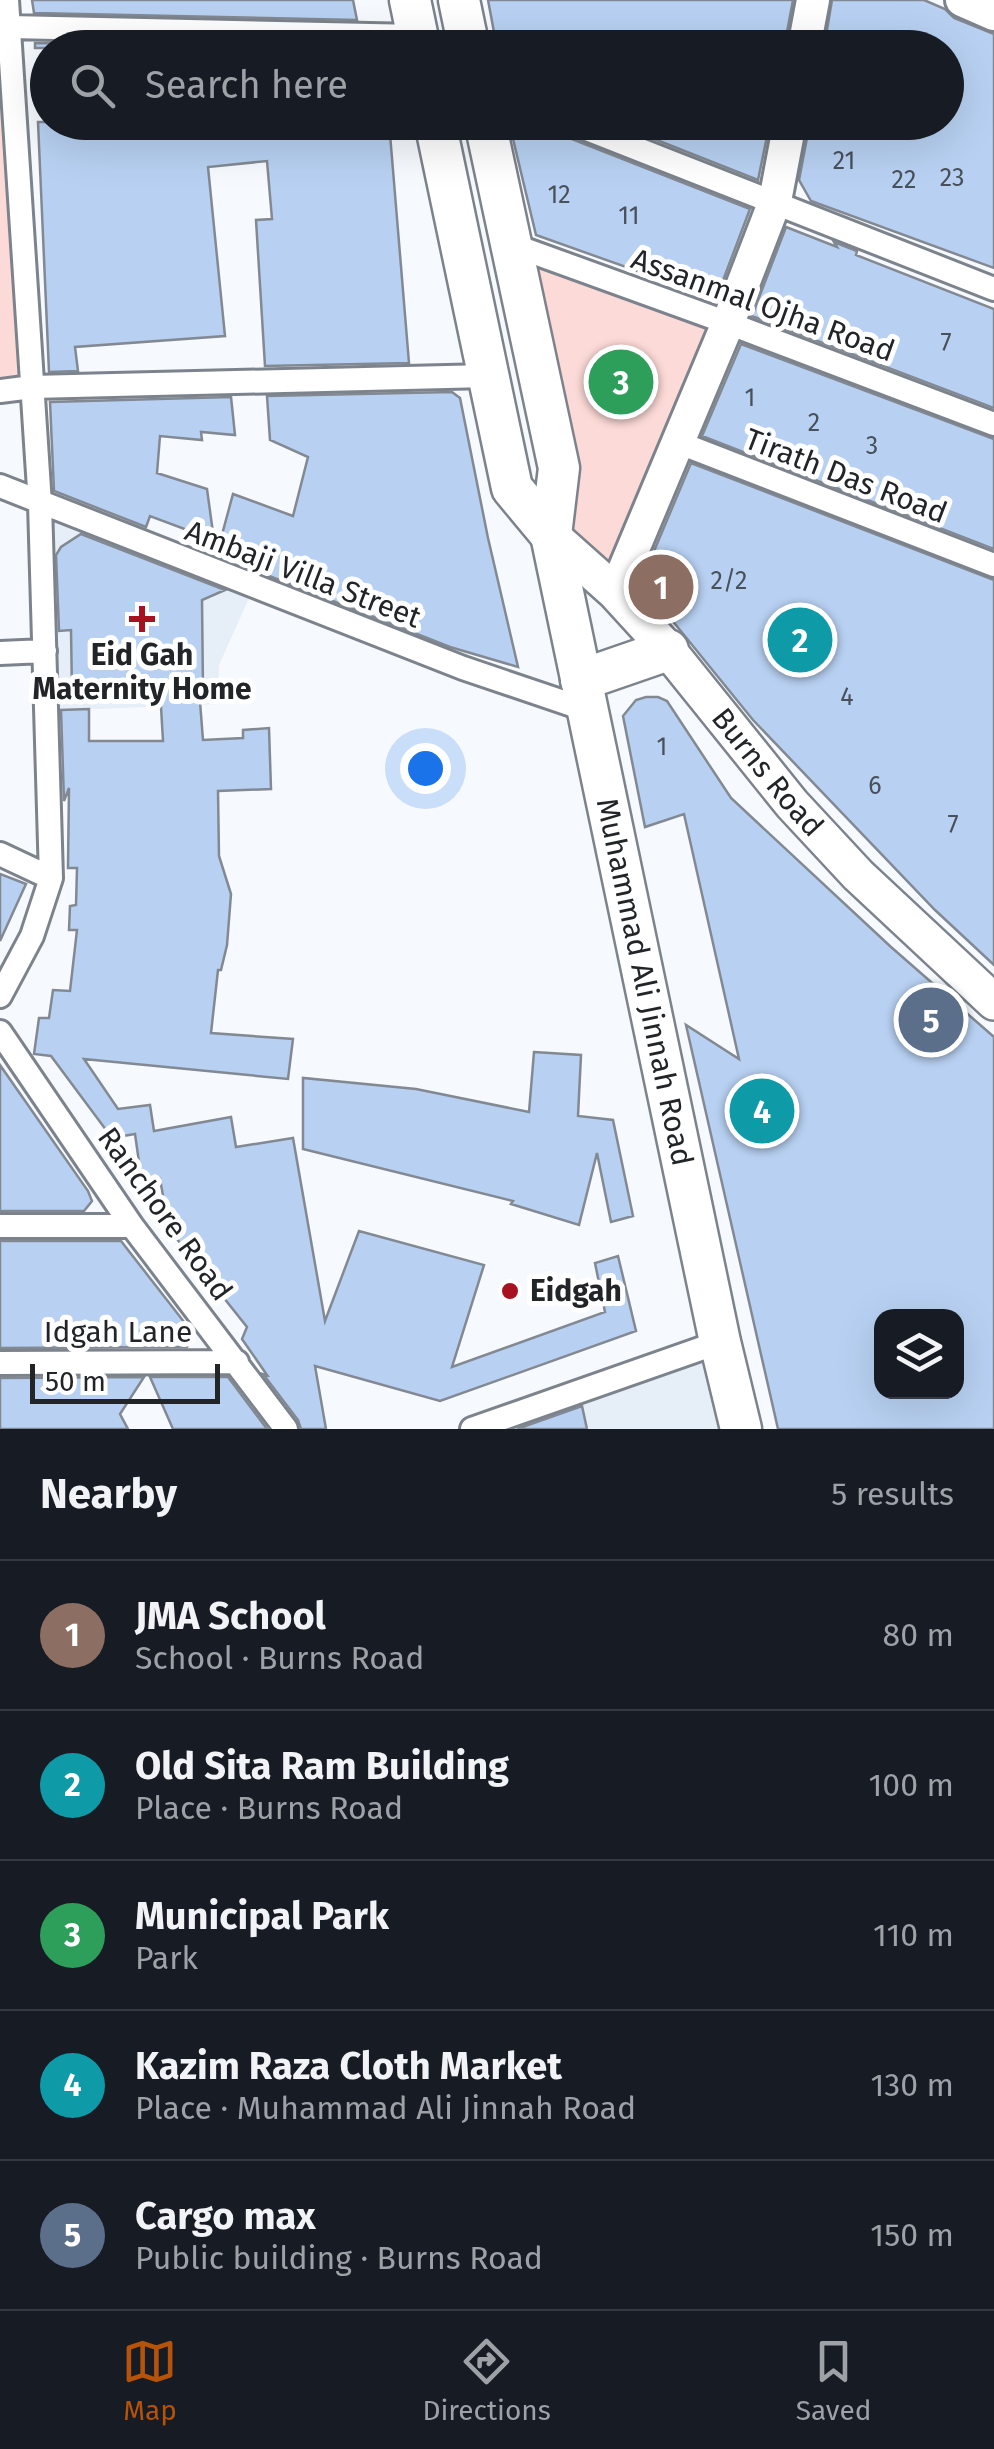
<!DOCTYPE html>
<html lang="en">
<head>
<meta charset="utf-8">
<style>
  body { margin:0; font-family:"Fira Sans",sans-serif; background:#242831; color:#f1f3f6 }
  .controls { position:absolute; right:30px; bottom:30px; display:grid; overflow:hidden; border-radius:20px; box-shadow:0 10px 40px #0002 }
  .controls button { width:90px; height:90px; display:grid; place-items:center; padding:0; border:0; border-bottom:2px solid #363941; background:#171b24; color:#f1f3f6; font:50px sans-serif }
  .scale { position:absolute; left:30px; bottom:25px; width:190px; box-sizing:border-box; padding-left:10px; border:5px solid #222528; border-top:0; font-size:28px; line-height:35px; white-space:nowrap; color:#222528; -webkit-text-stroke:8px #fff; paint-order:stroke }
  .you { position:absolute; left:425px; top:768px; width:35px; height:35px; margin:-25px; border:8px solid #fff; border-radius:50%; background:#1a73e8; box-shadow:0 0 0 15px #1a73e833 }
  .badge { display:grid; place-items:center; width:65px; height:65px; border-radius:50%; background:#b45309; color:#fff; font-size:32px; font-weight:700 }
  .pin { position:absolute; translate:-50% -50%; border:5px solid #fff; box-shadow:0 2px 10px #0006 }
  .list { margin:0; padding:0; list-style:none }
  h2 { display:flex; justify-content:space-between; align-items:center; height:130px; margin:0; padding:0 40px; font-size:42px }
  h2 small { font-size:32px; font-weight:400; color:#9ea1a6 }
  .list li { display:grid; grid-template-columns:65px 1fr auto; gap:30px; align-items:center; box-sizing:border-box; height:150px; padding:0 40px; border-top:2px solid #363941 }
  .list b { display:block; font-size:38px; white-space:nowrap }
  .list p { margin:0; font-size:32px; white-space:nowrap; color:#9ea1a6 }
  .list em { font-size:32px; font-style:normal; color:#9ea1a6 }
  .icon { flex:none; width:55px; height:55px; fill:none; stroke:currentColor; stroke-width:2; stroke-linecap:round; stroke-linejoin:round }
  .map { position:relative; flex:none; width:994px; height:1429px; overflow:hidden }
  .search { position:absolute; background:#171b24; box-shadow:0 10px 40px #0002; left:30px; right:30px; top:30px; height:110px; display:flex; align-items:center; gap:25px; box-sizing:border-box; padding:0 35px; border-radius:55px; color:#9ea1a6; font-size:38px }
  .sheet { height:880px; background:#171b24 }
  nav { display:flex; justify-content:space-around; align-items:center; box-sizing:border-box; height:140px; border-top:2px solid #363941; background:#171b24; font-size:28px; color:#9ea1a6 }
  nav a { display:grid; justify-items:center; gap:5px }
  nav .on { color:#b45309 }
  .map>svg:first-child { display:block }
</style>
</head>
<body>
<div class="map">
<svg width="994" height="1429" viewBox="0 0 994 1429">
  <rect width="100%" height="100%" fill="#f6f9fd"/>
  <path fill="#e6eef8" d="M40,504L254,587L219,665L218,704L46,711Z
    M720,1342L741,1429H472Z"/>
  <path fill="#fcdad7" d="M0,0L32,387L0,391Z
    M510,244L728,323L615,592L551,535Z"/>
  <path fill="#b8d1f2" stroke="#828992" stroke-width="2.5" fill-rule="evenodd" d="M32,0H353L357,20L34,13Z
    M488,0H793L784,48H497Z
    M832,0H924L945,9L954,18L994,34V268L811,201L799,180L810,122H946V48H824Z
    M35,43L259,48H35Z
    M38,122H389L409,363L265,366L256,220L272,219L267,161L208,167L225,336L75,347L78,371L49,372Z
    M509,122H554L564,136L750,209L716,299L536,235Z
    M611,122H770L758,180Z
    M786,227L837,247L834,242L857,251L856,255L994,309V408L752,316Z
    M741,344L994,439V549L702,436Z
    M452,392L460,398L488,538L518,667L450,647L264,574L269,560L220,542L233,494L293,516L308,457L270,440L267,396Z
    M231,397L235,435L201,432L202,440L160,436L157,473L207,489L214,540L150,516L146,527L54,491L50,402Z
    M691,463L994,580V965L935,910L753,720L641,582Z
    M81,534L225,590L202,600L203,689H199L203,740L243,738V730L269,728L271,789L218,791L219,856L231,894L227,945L221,970H218L211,1033L293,1039L288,1079L84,1059L118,1109L150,1105L154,1131L231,1117L236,1147L293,1138L325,1321L359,1231L484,1265L452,1367L605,1312L595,1263L618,1256L636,1331L440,1401L315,1366L326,1429H301L298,1420L263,1374L267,1375L242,1339L247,1327L169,1229L160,1179L142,1183L135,1134L112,1138L51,1056L34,1054L39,1018H49L53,990L70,991L77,930H69L70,906L76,905L77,868H68L69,788L64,801L61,710L89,709V741H163L160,690L72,693L71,630L59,631L56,555L61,547Z
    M646,697H658L667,701L731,798L891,947L994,1037V1429H778L686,1025L739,1059L684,814L645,827L623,716L636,700ZM882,1316H956V1392H882Z
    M0,874L26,884L0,941Z
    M534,1052L581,1055L578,1116L613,1120L633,1216L611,1222L597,1153L579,1225L511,1204L513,1201L303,1149V1078L416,1089L529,1112Z
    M0,1065L88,1191L92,1201L84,1211H0Z
    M0,1241H121L188,1327L191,1336L187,1347L0,1348Z
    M144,1377L120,1414L128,1429H0V1378Z
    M150,1377H228L267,1429H173Z
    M582,1406L587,1429H517Z"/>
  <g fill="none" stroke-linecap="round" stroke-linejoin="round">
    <g stroke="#7c838c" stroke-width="28">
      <path id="street" d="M10,27L417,36
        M569,122L994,289
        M510,244L728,323L994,424
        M0,391L32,387L487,376
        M677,442L994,565
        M0,486L463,668L587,710
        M0,653L45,651
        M0,854L51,878
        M0,996L32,936L51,878L40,504L7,0
        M0,1032L132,1226L286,1429
        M0,1226H132
        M0,1363L237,1362
        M472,1429L720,1342"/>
    </g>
    <g stroke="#7c838c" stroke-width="38">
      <path id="secondary" d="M962,0L994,14
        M804,48L813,0
        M615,592L728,323L775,201L790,122"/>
    </g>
    <g stroke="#7c838c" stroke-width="40">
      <g id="primary">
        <path id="s1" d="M551,535L615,592L668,650L792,804L858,875L994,1002"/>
      </g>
    </g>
    <g stroke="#7c838c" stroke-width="45">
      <g id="highway">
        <path d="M410,0L420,48"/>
        <path d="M459,0L469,48"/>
        <path d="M435,122L512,488L551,535"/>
        <path id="s2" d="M485,122L559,468L551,535L720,1342L741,1429"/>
        <path d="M581,680L668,650"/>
      </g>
    </g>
    <use href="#street" stroke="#fff" stroke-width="22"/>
    <use href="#secondary" stroke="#fff" stroke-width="32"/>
    <use href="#primary" stroke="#fff" stroke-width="35"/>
    <use href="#highway" stroke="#fff" stroke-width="40"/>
  </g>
  <g fill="#a81120" stroke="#fff" stroke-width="4">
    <path d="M137 604h10v10h10v10h-10v10h-10v-10h-10v-10h10z"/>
    <circle cx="510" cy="1291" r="10"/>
  </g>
  <g text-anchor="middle" stroke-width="10" stroke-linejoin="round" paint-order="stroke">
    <g font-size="25" fill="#48505a">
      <text x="844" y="169">21</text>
      <text x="952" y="186">23</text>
      <text x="904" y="188">22</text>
      <text x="559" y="203">12</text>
      <text x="629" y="224">11</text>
      <text x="946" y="350">7</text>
      <text x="750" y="406">1</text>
      <text x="814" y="431">2</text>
      <text x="872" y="454">3</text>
      <text x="729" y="589">2/2</text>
      <text x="847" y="705">4</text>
      <text x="662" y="755">1</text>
      <text x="875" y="794">6</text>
      <text x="953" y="832">7</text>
    </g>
    <g font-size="30" fill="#222528" stroke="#fff">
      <text transform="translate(763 305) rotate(20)" y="10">Assanmal Ojha Road</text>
      <text transform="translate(846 476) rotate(21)" y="10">Tirath Das Road</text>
      <text transform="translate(303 574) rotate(21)" y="10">Ambaji Villa Street</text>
      <text dy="10" stroke="none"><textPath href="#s1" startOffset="322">Burns Road</textPath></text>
      <text dy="10" stroke="none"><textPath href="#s2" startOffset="878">Muhammad Ali Jinnah Road</textPath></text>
      <text transform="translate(165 1214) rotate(54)" y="10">Ranchore Road</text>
      <text x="118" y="1342">Idgah Lane</text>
    </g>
    <g font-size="30" font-weight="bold" fill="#222528" stroke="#fff">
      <text x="142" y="665">Eid Gah<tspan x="142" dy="34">Maternity Home</tspan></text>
      <text x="530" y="1301" text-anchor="start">Eidgah</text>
    </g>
  </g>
</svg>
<div class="controls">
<button><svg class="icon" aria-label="layers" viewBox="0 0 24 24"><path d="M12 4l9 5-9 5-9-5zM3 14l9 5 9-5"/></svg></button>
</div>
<div class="scale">50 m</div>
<div class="you"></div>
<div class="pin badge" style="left:661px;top:587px;background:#8d6e63">1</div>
<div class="pin badge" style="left:800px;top:640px;background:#0f9aa8">2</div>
<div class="pin badge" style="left:621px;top:382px;background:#2e9e5b">3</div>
<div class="pin badge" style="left:762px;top:1111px;background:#0f9aa8">4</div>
<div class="pin badge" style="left:931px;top:1020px;background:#5c6f8a">5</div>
<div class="search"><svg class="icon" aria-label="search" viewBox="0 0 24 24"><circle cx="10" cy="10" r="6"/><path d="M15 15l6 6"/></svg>Search here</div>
</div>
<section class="sheet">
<h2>Nearby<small>5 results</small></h2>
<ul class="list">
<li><span class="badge" style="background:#8d6e63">1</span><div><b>JMA School</b><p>School · Burns Road</p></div><em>80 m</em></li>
<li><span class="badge" style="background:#0f9aa8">2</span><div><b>Old Sita Ram Building</b><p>Place · Burns Road</p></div><em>100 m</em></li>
<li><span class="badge" style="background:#2e9e5b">3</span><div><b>Municipal Park</b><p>Park</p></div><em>110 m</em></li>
<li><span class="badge" style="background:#0f9aa8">4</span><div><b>Kazim Raza Cloth Market</b><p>Place · Muhammad Ali Jinnah Road</p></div><em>130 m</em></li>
<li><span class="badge" style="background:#5c6f8a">5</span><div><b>Cargo max</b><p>Public building · Burns Road</p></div><em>150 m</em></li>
</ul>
</section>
<nav>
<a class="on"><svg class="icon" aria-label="map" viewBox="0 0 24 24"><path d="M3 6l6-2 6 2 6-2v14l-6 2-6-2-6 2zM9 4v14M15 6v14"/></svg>Map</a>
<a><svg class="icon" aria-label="directions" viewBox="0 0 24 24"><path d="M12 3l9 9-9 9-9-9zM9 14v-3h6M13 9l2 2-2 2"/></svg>Directions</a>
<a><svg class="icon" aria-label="saved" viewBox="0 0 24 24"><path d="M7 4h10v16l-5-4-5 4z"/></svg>Saved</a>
</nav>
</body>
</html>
